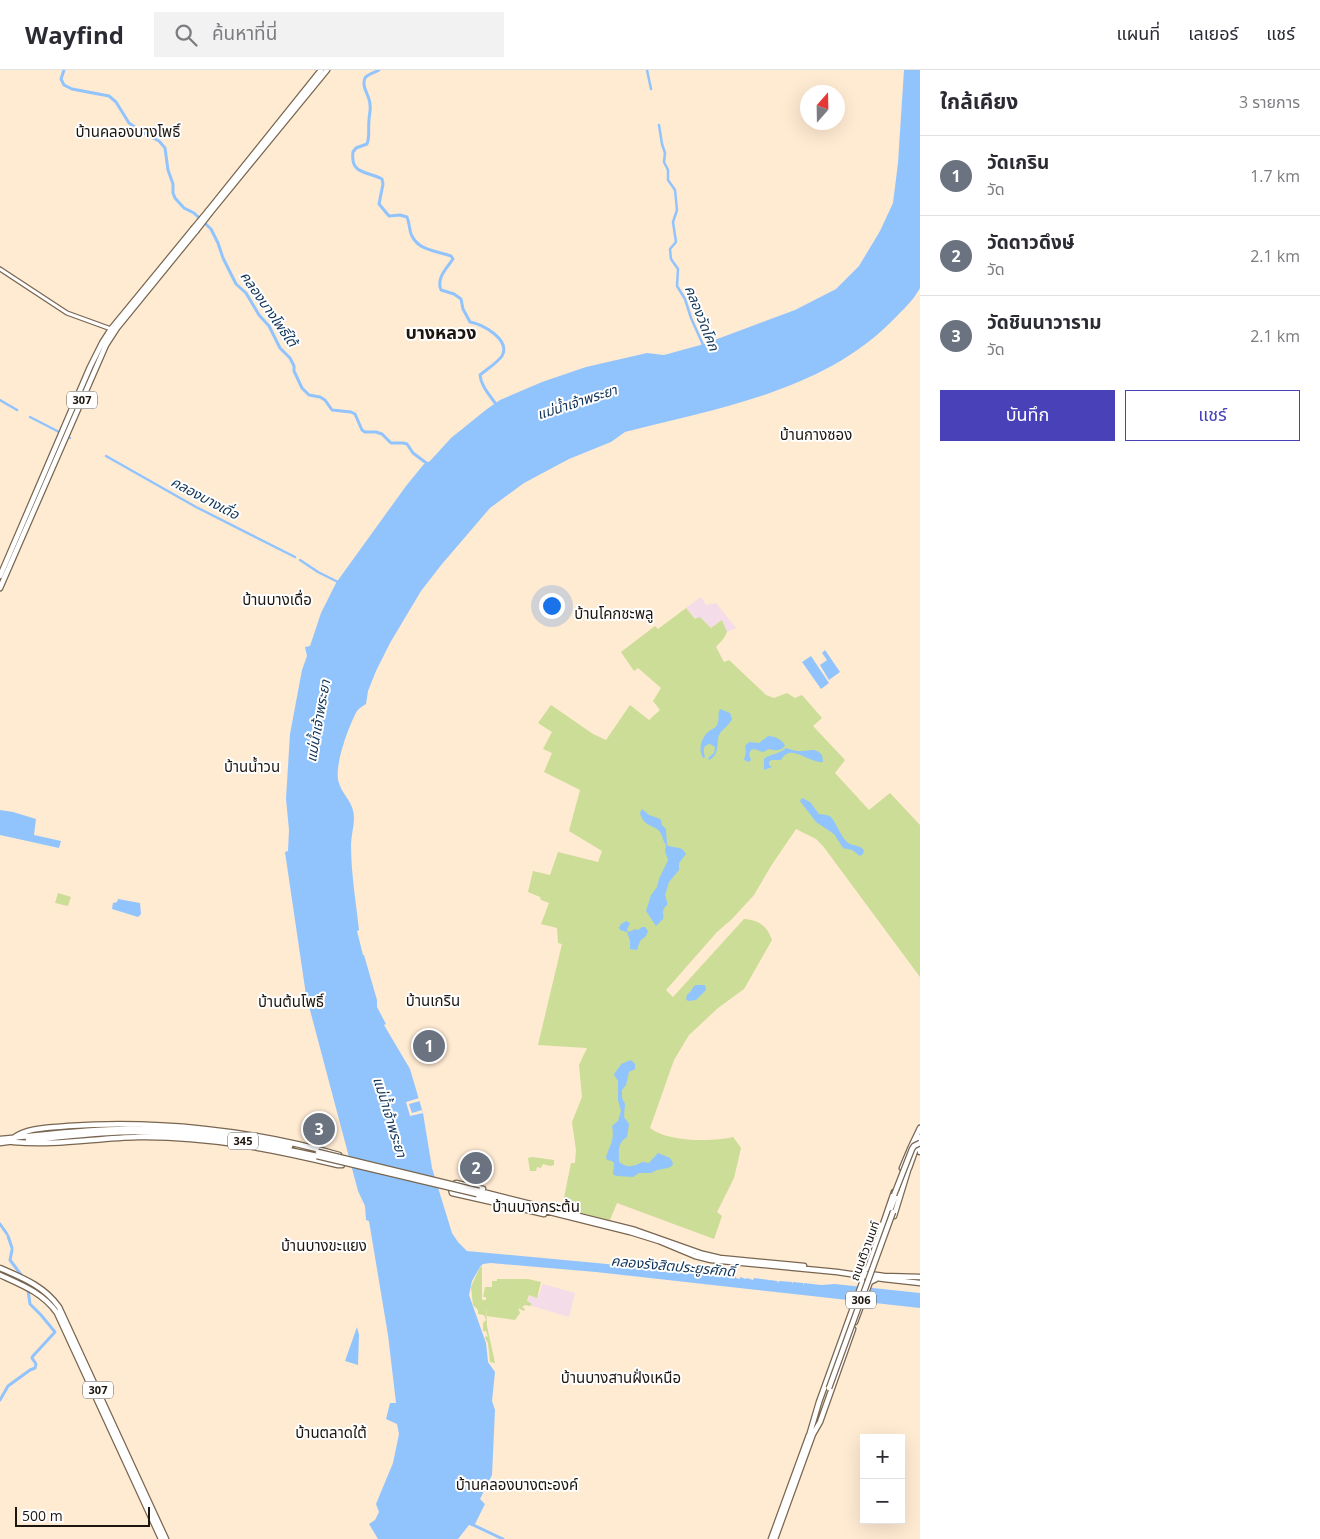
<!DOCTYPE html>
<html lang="th">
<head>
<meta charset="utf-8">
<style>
  body { margin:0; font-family:"Open Sans","Noto Sans Thai",sans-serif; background:#f2f2f3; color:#2b2b33 }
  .controls { position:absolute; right:15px; bottom:15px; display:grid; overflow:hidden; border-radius:0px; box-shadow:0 5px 20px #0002 }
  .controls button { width:45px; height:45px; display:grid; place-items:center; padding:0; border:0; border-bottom:1px solid #e1e1e2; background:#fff; color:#2b2b33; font:25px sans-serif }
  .compass { position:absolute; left:800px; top:15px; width:45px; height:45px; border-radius:50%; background:#fff; box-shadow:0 5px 20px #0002; rotate:20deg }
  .scale { position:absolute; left:15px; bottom:12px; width:135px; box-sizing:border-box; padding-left:5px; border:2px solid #1d160e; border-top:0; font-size:14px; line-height:18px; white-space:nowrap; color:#1d160e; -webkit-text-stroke:4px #fff; paint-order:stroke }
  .you { position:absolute; left:551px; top:535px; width:18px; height:18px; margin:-12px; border:4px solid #fff; border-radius:50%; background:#1a73e8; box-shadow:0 0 0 8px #1a73e833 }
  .badge { display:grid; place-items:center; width:32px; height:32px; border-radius:50%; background:#4841b7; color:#fff; font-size:16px; font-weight:700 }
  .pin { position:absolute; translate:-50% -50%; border:2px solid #fff; box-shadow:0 1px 5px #0006 }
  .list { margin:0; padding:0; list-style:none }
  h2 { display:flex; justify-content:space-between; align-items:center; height:65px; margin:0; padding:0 20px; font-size:21px }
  h2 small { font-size:16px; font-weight:400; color:#7c7c81 }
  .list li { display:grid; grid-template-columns:32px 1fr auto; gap:15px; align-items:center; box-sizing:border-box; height:80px; padding:0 20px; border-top:1px solid #e1e1e2 }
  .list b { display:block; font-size:19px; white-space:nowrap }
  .list p { margin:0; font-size:16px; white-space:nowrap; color:#7c7c81 }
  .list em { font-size:16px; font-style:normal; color:#7c7c81 }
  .actions { display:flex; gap:10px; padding:15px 20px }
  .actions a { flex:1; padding:11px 0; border:1px solid #4841b7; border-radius:0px; text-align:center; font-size:18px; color:#4841b7 }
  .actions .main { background:#4841b7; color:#fff }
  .icon { flex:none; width:28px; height:28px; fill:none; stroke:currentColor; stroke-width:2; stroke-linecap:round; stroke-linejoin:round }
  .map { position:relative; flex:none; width:920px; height:1469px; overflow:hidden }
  header { display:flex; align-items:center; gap:30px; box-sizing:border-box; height:70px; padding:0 25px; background:#fff; border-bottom:1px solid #e1e1e2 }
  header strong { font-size:24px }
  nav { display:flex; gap:28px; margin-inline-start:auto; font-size:18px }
  .search { width:350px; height:45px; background:#f2f2f3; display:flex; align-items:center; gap:12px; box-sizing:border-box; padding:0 18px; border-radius:0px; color:#7c7c81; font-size:19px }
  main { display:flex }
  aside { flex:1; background:#fff }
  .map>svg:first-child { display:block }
</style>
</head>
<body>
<header>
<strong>Wayfind</strong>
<div class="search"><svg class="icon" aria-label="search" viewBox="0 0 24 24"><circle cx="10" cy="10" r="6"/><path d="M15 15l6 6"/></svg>ค้นหาที่นี่</div>
<nav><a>แผนที่</a><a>เลเยอร์</a><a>แชร์</a></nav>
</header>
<main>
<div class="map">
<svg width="920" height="1469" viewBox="0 0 920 1469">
  <rect width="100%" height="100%" fill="#ffead2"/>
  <path fill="#f4dce8" d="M701,527L706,535L716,533L736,558L727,562L722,550L711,558L700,547L696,549L686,538Z
    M543,1214L575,1223L569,1247L526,1234L531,1224L539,1225Z"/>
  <path fill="#cbdd96" d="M686,538L695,549L700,547L711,558L722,550L727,562L724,568L716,577L724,592L729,590L766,625L774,628L787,623L795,628L802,625L822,648L813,656L845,690L835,703L869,740L890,723L920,755V907L823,776L816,769L796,759L771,796L754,825L732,849L717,862L666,920L673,927L744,849C759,850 767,856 772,870L744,919L718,938L689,965L674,990L650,1058C667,1072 713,1072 733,1067L741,1078L734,1108L717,1142L722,1146L714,1169L617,1133L610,1150L562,1138L571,1093H575L576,1080L572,1052L582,1027L579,995L587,978L538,975L562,874L558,873L557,858L541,854L549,833L541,830L540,827L528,822L533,801L550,805L558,782L598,792L602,781L569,761L580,720L544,702L552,683L543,679L552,662L538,653L551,635L593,664L606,670L630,635L649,650L660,640L653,631L661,618L638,598L634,601L621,582L655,556L658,559Z
    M58,823L71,827L68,836L55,833Z
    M532,1087L554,1090V1095L550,1096L543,1094L541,1098L537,1097L536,1101H530L528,1088Z
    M480,1197H482V1230H486V1227H483L485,1217H492V1211H497V1209H528L541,1212L537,1228L529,1225L527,1231L532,1234L530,1236L525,1235L522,1237L525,1239L524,1241L518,1238L520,1243L515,1250L487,1246L486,1236L487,1256L495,1293L490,1292L488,1273L485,1268L486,1266L488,1267L486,1261H483V1253L486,1250L484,1245L478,1244V1240L473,1235L471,1217Z"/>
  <path fill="#91c4fd" d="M904,0H920V218C914,229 905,238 896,247C826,321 718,338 625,362L611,372L569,389L524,413L490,438L442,494L421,521L390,573L376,601L368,621L366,634C363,636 359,638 357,641C349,655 333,698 339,713C343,726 354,732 354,748C354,757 351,766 351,775C351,803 356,832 359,860L357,861L363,885H364L377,930V937L386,954L384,955L410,999L423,1043L432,1098L452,1163L458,1172L467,1181L736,1206V1208L740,1209V1207L746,1209L747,1208L753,1210L754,1208L769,1210L770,1211V1210L777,1211L778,1213L779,1211L792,1212L793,1214V1212L803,1213L804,1215V1213L821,1215L835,1214L920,1223V1238L596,1202L491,1193L483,1194L480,1197L472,1211L469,1225L486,1273L488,1292L495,1302L492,1331L495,1340L492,1405L480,1429L485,1434L474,1456L469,1455L458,1469H378L369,1454L375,1450L379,1442L376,1434L393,1393L399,1364L397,1354L386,1349L390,1333H396L388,1265L369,1151L366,1150L365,1136L358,1121L306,925L285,782L288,781L289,760L286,729L290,664L302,600L307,586L305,577L310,576L321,543L336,513L406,416L424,394L430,391L451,368L487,339L500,330L542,312L586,297L647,283L664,285L704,274L795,240L836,219L859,196L880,161L893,133L898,93Z
    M825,580L840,602L829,610L820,595L827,590L822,583Z
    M811,586L829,613L821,619L802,592Z
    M720,639L730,643L732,649C728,657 722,659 719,665C716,674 720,685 709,690L708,688L714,683L715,677L710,674C703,675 703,680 705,687L703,688C698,680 701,668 708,662C711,659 715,659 717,655C720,649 717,644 720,639Z
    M768,666C775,666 783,670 785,676C781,681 775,681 769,679L763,682L754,679L751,680L749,684L751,690L749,692L744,690L746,682L745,676L749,672L759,673Z
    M786,678C790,679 795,681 799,681C808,682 814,676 822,685L823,692C808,694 792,672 781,690H771L769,692V695L772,697L764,700V689C771,683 778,685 786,678Z
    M802,728L810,732L819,744C823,745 827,744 831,747C835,751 841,766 846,771C851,777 857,773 864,780L863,784L860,786L852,780L843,778L834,764L816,752L800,731Z
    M642,739L649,745L658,748L661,750L662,755L666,759L667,775C674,779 682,775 686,784L679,793V800L669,812L665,825C670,840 665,832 663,842C663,844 664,847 663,849L656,856L646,841L651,825L657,817L659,809L668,790L665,781L666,775C662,770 663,764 658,760C649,753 644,756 640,743Z
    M0,740L13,742L36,749L34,765L61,771L59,778L0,765Z
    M118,829L140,833L141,844L138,847L112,839L113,833L117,832Z
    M626,851L630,853L627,860L628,862L636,859L638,860L642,857H645L648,861L646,866L640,871L637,880L630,879V871L627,862L620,860L619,858L621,854Z
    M696,915H705L706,920L696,930L688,931L686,929L687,925L691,921L694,916Z
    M631,990L635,994V999L629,1002L626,1015L622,1020V1028L625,1034L624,1047L629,1054L627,1067C617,1073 619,1081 619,1092C627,1098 634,1097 642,1092L649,1093L658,1083L670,1088L673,1093L672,1096L668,1098L657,1100L651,1103H639L633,1107L616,1106L613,1104L614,1093L612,1091L607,1090L606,1087C610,1075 615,1069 612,1056L618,1051L621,1041L618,1030V1011L614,1005C615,1001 619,999 621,994Z
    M357,1257L359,1265L358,1295L345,1291Z"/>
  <path fill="#ffead2" d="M419,1028L420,1031L409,1034L412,1043L422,1040L423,1043L410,1046L406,1032Z"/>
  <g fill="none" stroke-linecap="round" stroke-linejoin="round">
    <path stroke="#91c4fd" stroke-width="2.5" d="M647,0L651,19
      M659,55L662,74L665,83L664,92L668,100V110L675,120L677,140L673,152L676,172L670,179L671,189L678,199L677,216L685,229L691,248L704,277
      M0,330L17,340
      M30,347L61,363
      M68,367L70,368
      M106,386L196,437L295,487
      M300,490L318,502L338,512"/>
    <path stroke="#91c4fd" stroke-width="3" d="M64,0L61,9L64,15L72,19L109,26L116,32L129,53L142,62L159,71L165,78L168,100L173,114V123L175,128L184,138L194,143L211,159L218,173L223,188L236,214L246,223L259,245L269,256L280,278L290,288L294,296V301L302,318L309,325L320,327L325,330L332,340L351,342L355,344L362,360L365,362H376L382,364L391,373H403L407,374L413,383L429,395
      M379,0C374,3 368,4 365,8C361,18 370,25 370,35C371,40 369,45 369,50C368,58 370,67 367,74L356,78L353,82C350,105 368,101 382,109L383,114L379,134L389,146L400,145L407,147C410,154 409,161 412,166C419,181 438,181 451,186L453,189C447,198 436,208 441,220L454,224L461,229L463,239L470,252C483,254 511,270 502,286C498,292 486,300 480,305C481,317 491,326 497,336
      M0,1154L7,1164
      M8,1166L12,1178
      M12,1180L10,1190L22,1206
      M0,1330L8,1316L30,1300L35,1298L36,1294L32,1288L33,1286L55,1262L41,1245L30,1234L28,1220
      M471,1454L503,1469"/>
    <g stroke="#786651" stroke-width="5.5">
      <path id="tertiary" d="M0,199L67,243L111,259"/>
    </g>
    <g stroke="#786651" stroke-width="7">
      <path id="primary" d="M208,141L321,0
        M210,143L327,0
        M0,506L90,297L102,273L111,259L193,159
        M0,518L106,275L117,258L196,161
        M13,1068C28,1057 50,1058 68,1056C157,1050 253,1060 339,1085
        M0,1069C42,1065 84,1059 126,1059C181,1058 236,1066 290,1076
        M28,1070C63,1067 99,1062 135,1062C196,1063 257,1073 317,1086
        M13,1072C55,1076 96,1068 138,1067C206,1066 272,1079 338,1095H342L343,1090
        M0,1073L15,1071
        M920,1079V1082
        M902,1098L910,1079L920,1058
        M909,1098L920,1067
        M483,1119L456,1113L453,1115L451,1119L452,1123L544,1144
        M479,1121L635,1160L703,1184L720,1188L804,1196
        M477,1124L630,1162L659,1171L695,1186L711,1190L837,1202L884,1209L920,1213
        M891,1138L897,1122
        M894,1146L909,1097
        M0,1198C23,1208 44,1216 59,1237L166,1469
        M862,1202L868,1198L894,1122
        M862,1203L884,1206L920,1207
        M0,1205C22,1215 43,1223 57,1243L161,1469
        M855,1252L870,1212L876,1209
        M809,1366L819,1332L862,1213V1208L859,1205
        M812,1366L820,1352L853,1259
        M771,1469L809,1365
        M775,1469L813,1364"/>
    </g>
    <use href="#tertiary" stroke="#fff" stroke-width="3"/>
    <use href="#primary" stroke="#fff" stroke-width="4.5"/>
    <g stroke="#786651" stroke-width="7" stroke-linecap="butt">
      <path id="primary-bridge" d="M193,159L208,141
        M196,161L210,143
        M318,1082L479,1121
        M317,1086L477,1124
        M894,1125L912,1079L914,1076L920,1073
        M829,1318L893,1142"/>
    </g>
    <use href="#primary-bridge" stroke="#fff" stroke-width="4.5"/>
  </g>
  <g text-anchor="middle" stroke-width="4" stroke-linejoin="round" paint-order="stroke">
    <g fill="#fff" stroke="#615c56" stroke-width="1">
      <rect x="67" y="321.5" width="30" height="17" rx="4"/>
      <rect x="228" y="1062.5" width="30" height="17" rx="4"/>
      <rect x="846" y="1221.5" width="30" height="17" rx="4"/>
      <rect x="83" y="1311.5" width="30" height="17" rx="4"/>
    </g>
    <g font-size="11" font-weight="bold" fill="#1d160e">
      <text x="82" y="334">307</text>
      <text x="243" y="1075">345</text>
      <text x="861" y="1234">306</text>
      <text x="98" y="1324">307</text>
    </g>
    <g font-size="12" fill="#1d160e" stroke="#fff">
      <text transform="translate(865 1181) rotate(-70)" y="4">ถนนติวานนท์</text>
    </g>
    <g font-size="14" font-style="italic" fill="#103458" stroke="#fff">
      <text transform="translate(269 239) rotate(55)" y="5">คลองบางโพธิ์ใต้</text>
      <text transform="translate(702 248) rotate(68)" y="5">คลองวัดโคก</text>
      <text transform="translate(577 332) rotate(-18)" y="5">แม่น้ำเจ้าพระยา</text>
      <text transform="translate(205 428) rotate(28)" y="5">คลองบางเดื่อ</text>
      <text transform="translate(318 651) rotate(-80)" y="5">แม่น้ำเจ้าพระยา</text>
      <text transform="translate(390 1047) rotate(73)" y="5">แม่น้ำเจ้าพระยา</text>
      <text transform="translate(673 1196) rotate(5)" y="5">คลองรังสิตประยูรศักดิ์</text>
    </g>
    <g font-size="15" fill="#1d160e" stroke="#fff">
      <text x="128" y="67">บ้านคลองบางโพธิ์</text>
      <text x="816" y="370">บ้านกางซอง</text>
      <text x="277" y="535">บ้านบางเดื่อ</text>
      <text x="614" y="549">บ้านโคกชะพลู</text>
      <text x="252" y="702">บ้านน้ำวน</text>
      <text x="433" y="936">บ้านเกริน</text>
      <text x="291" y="937">บ้านต้นโพธิ์</text>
      <text x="536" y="1142">บ้านบางกระต้น</text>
      <text x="324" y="1181">บ้านบางขะแยง</text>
      <text x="621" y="1313">บ้านบางสานฝั่งเหนือ</text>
      <text x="331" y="1368">บ้านตลาดใต้</text>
      <text x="517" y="1420">บ้านคลองบางตะองค์</text>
    </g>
    <g font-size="18" font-weight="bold" fill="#1d160e" stroke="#fff">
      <text x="441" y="269">บางหลวง</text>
    </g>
  </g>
</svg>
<div class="controls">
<button>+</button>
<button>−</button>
</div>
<svg class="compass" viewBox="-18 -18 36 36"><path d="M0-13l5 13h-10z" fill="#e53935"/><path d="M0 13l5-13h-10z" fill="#7c7c81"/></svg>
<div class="scale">500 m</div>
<div class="you"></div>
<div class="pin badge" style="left:429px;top:976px;background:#6b7280">1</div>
<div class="pin badge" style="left:476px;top:1098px;background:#6b7280">2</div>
<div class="pin badge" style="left:319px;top:1059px;background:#6b7280">3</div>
</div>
<aside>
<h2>ใกล้เคียง<small>3 รายการ</small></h2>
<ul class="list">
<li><span class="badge" style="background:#6b7280">1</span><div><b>วัดเกริน</b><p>วัด</p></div><em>1.7 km</em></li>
<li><span class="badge" style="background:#6b7280">2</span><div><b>วัดดาวดึงษ์</b><p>วัด</p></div><em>2.1 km</em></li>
<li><span class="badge" style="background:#6b7280">3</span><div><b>วัดชินนาวาราม</b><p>วัด</p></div><em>2.1 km</em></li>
</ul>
<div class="actions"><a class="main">บันทึก</a><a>แชร์</a></div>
</aside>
</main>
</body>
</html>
